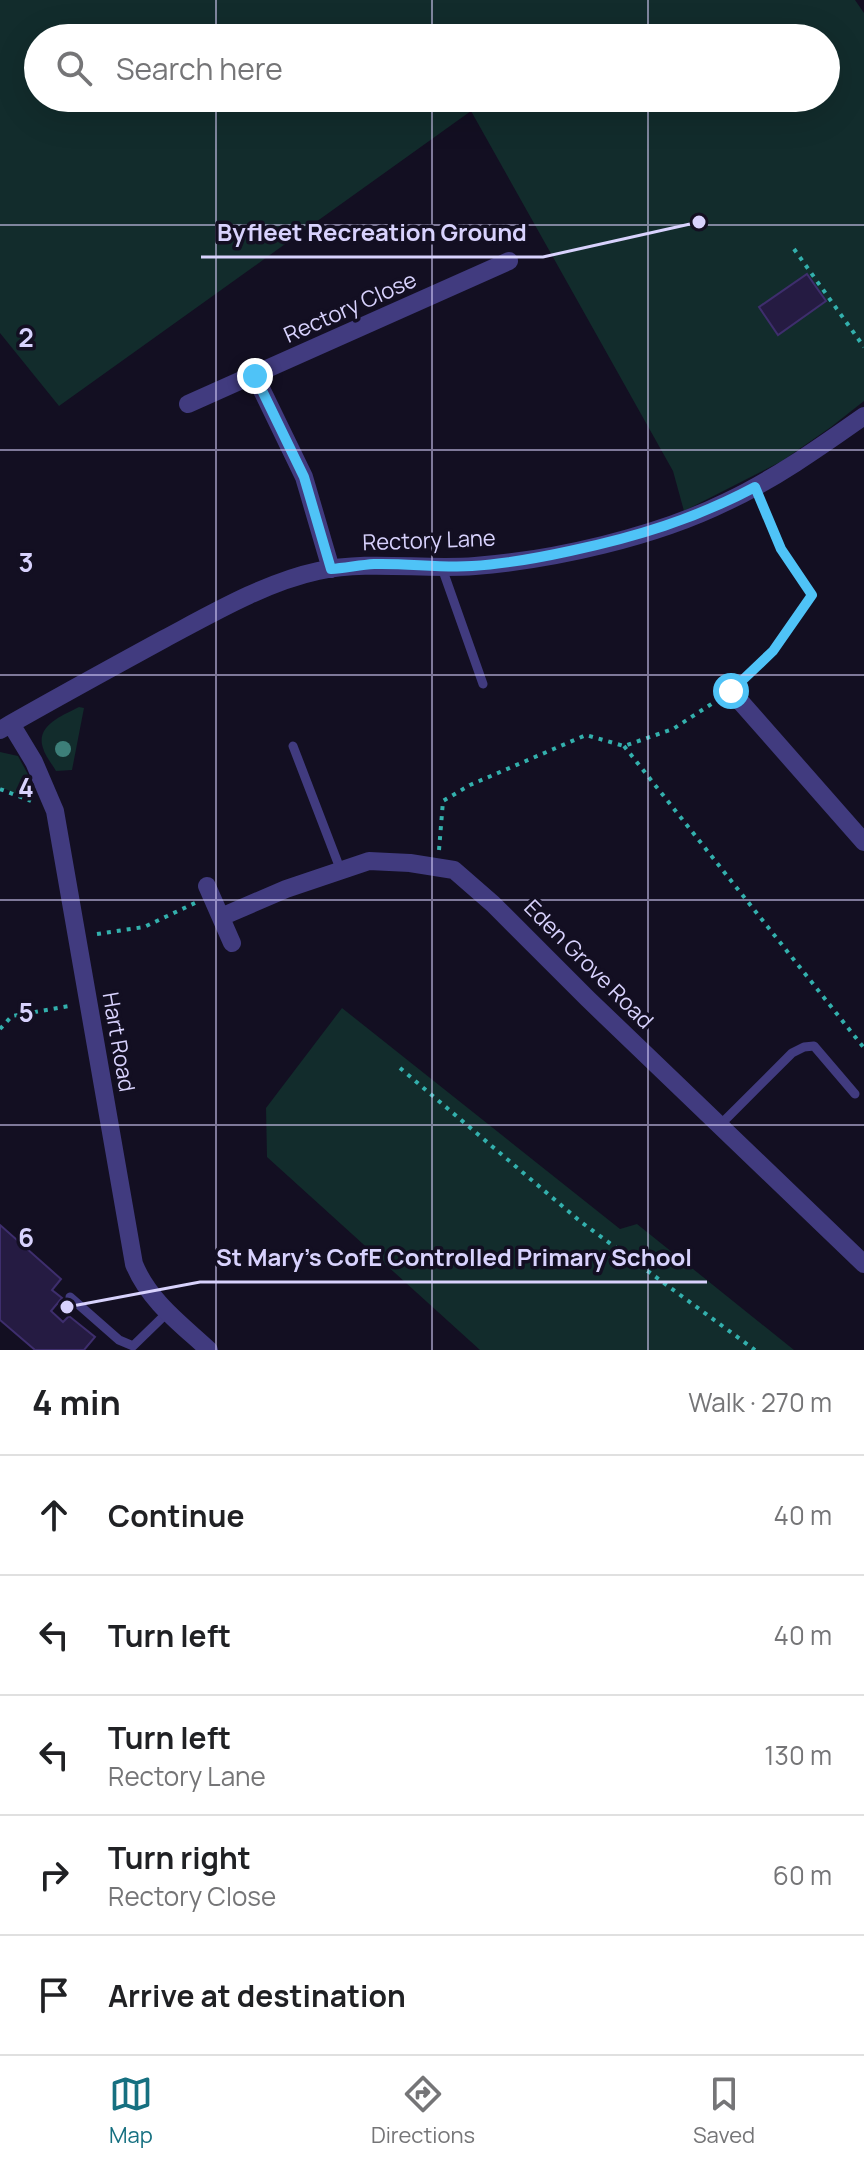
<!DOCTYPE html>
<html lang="en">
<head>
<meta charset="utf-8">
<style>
  body { margin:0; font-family:Manrope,sans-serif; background:#f6f6f6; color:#202124 }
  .stop { position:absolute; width:24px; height:24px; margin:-18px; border:6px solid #4fc3f7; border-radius:50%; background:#fff }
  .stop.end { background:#4fc3f7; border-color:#fff; box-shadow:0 2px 8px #0008 }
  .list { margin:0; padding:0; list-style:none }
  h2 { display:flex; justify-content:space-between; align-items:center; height:104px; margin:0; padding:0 32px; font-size:34px }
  h2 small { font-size:26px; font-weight:400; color:#757577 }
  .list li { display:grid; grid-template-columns:52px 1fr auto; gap:24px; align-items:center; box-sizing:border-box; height:120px; padding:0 32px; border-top:2px solid #e0e0e0 }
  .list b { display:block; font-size:30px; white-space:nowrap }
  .list p { margin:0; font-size:26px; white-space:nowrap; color:#757577 }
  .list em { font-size:26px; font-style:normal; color:#757577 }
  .icon { flex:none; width:44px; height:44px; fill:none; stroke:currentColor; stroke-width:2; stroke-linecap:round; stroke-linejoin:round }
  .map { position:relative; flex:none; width:864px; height:1350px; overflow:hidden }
  .search { position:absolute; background:#fff; box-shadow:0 8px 32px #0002; left:24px; right:24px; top:24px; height:88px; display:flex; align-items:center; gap:20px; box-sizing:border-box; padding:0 28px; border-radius:44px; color:#757577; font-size:30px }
  .sheet { height:704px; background:#fff }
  nav { display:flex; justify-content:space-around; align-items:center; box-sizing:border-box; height:112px; border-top:2px solid #e0e0e0; background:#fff; font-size:22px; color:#757577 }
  nav a { display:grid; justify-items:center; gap:4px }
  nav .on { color:#167080 }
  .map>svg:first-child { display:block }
</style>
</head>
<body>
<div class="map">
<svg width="864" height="1350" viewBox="0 0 864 1350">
  <rect width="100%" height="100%" fill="#130f22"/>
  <path fill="#122c2c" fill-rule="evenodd" d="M0,0H855L864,13V401L831,427L782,461L684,511L673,471L471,111L59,406L0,333ZM38,38H826V98H38Z
    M79,707L84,708L72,770L56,771C52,764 45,756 43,748C35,725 64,715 79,707Z
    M0,752L18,756L30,778L23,796L0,787Z
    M342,1008L620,1229L637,1224L794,1350H480L267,1157L266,1108Z"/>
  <path fill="#251b42" stroke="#3e2e6d" stroke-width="2" d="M807,274L826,301L778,335L759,307Z
    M0,1225L61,1279L52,1290L62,1298L51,1311L63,1322L69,1316L95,1337L84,1350H35L0,1320Z"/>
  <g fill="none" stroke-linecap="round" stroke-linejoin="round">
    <path stroke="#33b0ad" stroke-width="4" stroke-dasharray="4 6" stroke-linecap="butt" d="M794,249L864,347
      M745,678L773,651L812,595L781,549L762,504
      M624,746L864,1048
      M0,789L31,801
      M439,850L443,801L470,785L586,735L624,746L673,729L716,701
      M97,934L144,927L195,903
      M0,1029L12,1016L69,1006
      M400,1068L581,1222L755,1350"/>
    <path stroke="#413b7f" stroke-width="9" d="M442,568L483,684
      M293,746L341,871
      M720,1125L792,1053L804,1047L814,1046L855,1094
      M70,1297L119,1340L133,1346L168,1312"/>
    <path stroke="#413b7f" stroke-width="18" d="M255,376L304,477L331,569
      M188,404L509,261
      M731,691L864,842
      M11,724L34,762L55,811L134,1264C149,1301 181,1324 209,1350
      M0,730C54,699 109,669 164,639C211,614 266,582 318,571C370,560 422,570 475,566C553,560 655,537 726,502C775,479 820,447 864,416
      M207,886L232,943
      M221,917L286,889L369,861L410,863L454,870L493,904L588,999L864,1264"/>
  </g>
  <circle fill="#3d7f79" cx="63" cy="749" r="8"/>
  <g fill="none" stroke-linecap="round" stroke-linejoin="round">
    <path stroke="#4fc3f7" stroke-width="10" d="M255,376L304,477L331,569C345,568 360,565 374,564C407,563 439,568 472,566C505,564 538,558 570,551C636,537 695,519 755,487L781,549L812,595L773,651L731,691"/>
  </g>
  <path fill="none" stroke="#d8d2fd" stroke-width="2" stroke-opacity="0.55" d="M216,0V38M432,0V38M648,0V38M216,98V1350M432,98V1350M648,98V1350M0,225H864M0,450H864M0,675H864M0,900H864M0,1125H864"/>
  <g text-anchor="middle" stroke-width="7" stroke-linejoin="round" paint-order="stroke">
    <g font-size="22" fill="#d8d2fd" stroke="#130f22">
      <text transform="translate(350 307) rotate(-24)" y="8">Rectory Close</text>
      <text transform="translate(429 540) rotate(-2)" y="8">Rectory Lane</text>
      <text transform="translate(589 964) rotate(45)" y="8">Eden Grove Road</text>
      <text transform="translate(119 1042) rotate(80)" y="8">Hart Road</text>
    </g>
  </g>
  <g font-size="26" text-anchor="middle" font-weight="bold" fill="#d8d2fd" stroke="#130f22" stroke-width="7" stroke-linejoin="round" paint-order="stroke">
    <text x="26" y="347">2</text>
    <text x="26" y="572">3</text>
    <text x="26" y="797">4</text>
    <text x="26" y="1022">5</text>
    <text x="26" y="1247">6</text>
  </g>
  <path fill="none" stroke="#d8d2fd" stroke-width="3" d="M699 222L543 257H201M67 1307L200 1282H707"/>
  <g fill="#d8d2fd" stroke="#130f22" stroke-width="3">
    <circle cx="699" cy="222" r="8"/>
    <circle cx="67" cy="1307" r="8"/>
  </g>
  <g font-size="24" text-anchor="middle" font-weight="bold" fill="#d8d2fd" stroke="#130f22" stroke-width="7" stroke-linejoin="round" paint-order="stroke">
    <text x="372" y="241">Byfleet Recreation Ground</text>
    <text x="454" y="1266">St Mary's CofE Controlled Primary School</text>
  </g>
</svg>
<div class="stop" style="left:731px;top:691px"></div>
<div class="stop end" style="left:255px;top:376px"></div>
<div class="search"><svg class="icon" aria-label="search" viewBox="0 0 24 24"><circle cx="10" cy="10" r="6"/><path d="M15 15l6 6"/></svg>Search here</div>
</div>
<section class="sheet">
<h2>4 min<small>Walk · 270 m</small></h2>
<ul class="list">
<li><svg class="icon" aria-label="ahead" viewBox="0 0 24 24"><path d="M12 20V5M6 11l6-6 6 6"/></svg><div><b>Continue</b></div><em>40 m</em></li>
<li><svg class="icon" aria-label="left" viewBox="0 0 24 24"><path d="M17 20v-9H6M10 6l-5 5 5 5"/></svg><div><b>Turn left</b></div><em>40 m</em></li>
<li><svg class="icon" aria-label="left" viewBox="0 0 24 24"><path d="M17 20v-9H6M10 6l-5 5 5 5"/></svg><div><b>Turn left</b><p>Rectory Lane</p></div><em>130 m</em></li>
<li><svg class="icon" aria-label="right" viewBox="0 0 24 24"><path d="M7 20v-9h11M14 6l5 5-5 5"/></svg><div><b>Turn right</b><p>Rectory Close</p></div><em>60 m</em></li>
<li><svg class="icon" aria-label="arrive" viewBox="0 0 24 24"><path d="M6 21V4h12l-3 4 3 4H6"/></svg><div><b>Arrive at destination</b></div></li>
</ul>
</section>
<nav>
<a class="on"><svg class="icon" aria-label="map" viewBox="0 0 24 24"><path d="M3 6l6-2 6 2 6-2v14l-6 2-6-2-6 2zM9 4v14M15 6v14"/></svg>Map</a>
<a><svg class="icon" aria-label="directions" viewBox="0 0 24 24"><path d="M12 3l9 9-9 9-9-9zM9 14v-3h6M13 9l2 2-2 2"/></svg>Directions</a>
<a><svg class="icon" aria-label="saved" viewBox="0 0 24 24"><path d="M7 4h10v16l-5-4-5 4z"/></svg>Saved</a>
</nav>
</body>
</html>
